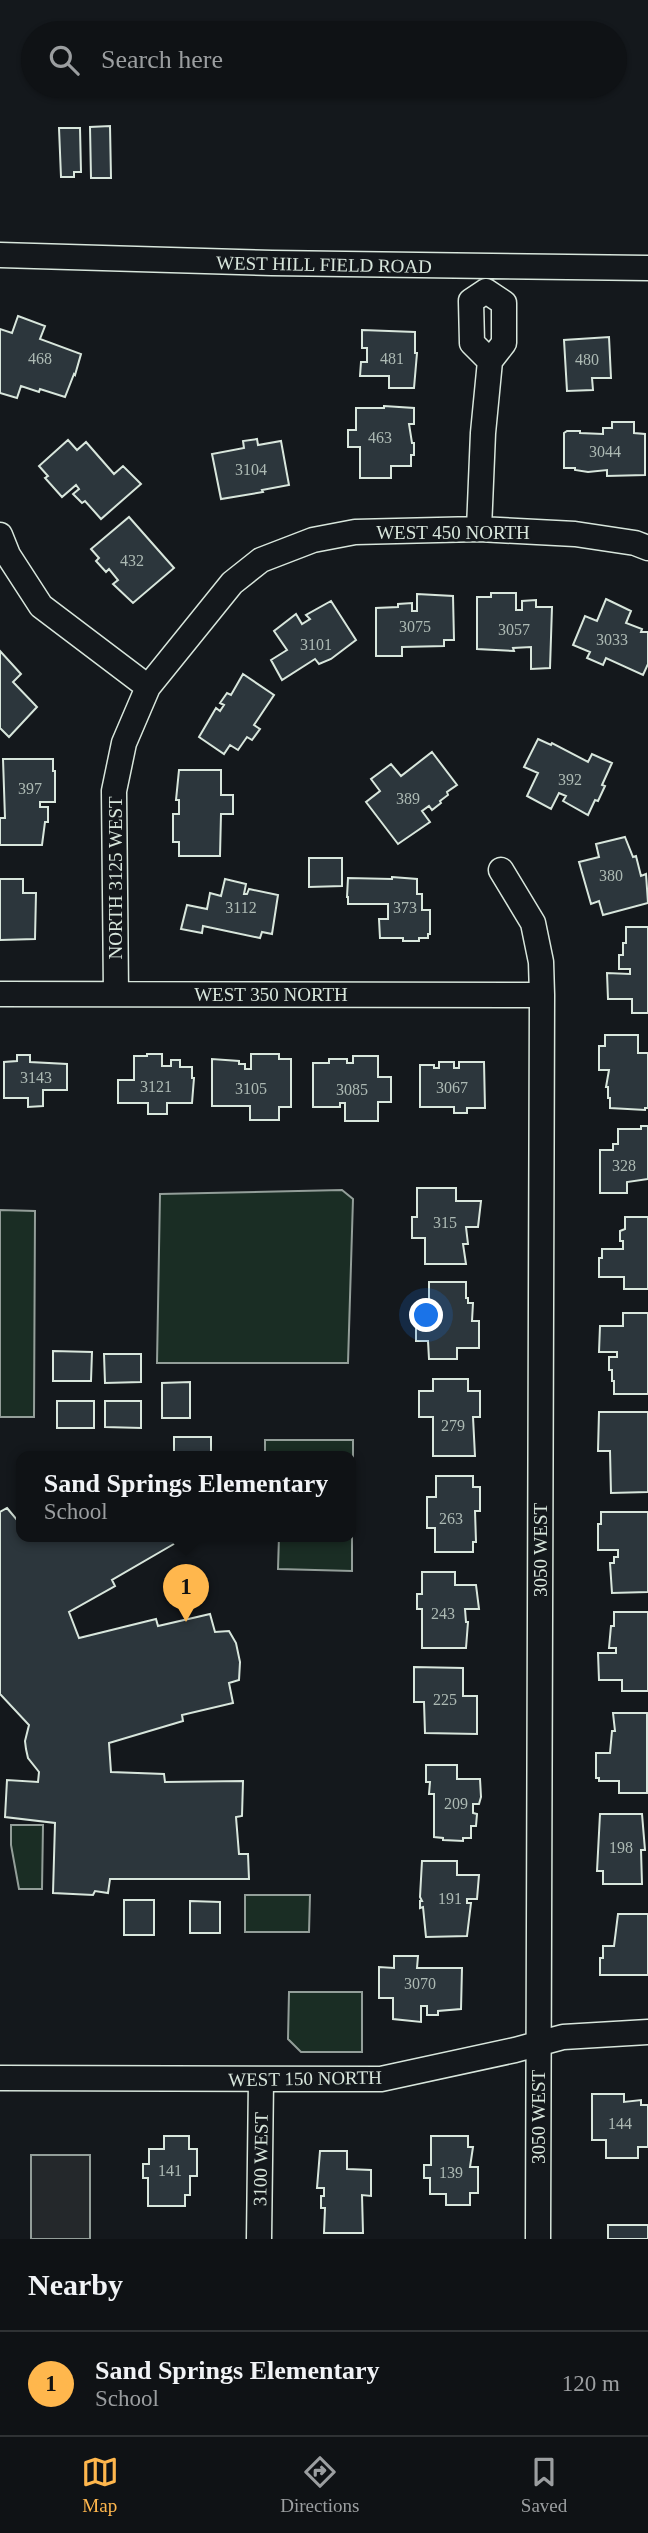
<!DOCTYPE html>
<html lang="en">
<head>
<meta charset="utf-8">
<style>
  body { margin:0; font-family:"Times New Roman",serif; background:#1d2022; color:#f1f3f6 }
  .you { position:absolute; left:427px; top:1316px; width:24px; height:24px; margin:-18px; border:5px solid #fff; border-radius:50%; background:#1a73e8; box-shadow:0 0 0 10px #1a73e833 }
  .badge { display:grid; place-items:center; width:46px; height:46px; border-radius:50%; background:#ffb74d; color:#111; font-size:23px; font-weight:700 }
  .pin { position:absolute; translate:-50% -58px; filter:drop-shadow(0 2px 4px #0008) }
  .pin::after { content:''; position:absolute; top:37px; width:24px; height:21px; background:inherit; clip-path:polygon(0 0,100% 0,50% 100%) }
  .popup { position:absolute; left:16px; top:1451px; width:340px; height:91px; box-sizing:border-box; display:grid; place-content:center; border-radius:14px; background:#0f1215; filter:drop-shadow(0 2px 5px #0005); font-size:23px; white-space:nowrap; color:#9b9ea0 }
  .popup b { font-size:26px; color:#f1f3f6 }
  .popup::after { content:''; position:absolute; left:50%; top:100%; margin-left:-14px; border:14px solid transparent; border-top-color:#0f1215 }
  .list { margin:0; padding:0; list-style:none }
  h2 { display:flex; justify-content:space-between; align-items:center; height:91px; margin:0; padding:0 28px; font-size:30px }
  h2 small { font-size:23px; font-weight:400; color:#9b9ea0 }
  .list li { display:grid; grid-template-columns:46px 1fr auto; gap:21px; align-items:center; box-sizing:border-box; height:105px; padding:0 28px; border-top:2px solid #2f3234 }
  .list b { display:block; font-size:26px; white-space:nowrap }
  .list p { margin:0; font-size:23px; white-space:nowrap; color:#9b9ea0 }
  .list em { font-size:23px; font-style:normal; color:#9b9ea0 }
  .icon { flex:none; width:38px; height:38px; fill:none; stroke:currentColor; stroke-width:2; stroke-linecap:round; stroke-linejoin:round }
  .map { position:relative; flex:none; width:648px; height:2239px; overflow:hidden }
  .search { position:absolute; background:#0f1215; box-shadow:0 2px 5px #0004; left:21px; right:21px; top:21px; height:77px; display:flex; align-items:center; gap:18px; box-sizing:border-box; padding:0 24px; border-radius:38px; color:#9b9ea0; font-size:26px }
  .sheet { height:196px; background:#0f1215 }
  nav { display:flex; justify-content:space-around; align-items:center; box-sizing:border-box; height:98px; border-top:2px solid #2f3234; background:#0f1215; font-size:19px; color:#9b9ea0 }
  nav a { display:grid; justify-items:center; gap:4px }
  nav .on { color:#ffb74d }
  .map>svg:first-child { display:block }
</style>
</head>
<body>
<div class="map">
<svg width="648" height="2239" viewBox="0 0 648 2239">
  <rect width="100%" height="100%" fill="#14181c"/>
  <path fill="#1a2d24" stroke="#939e99" stroke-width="2" d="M342,1190L353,1199L348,1363H157L160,1194Z
    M0,1210L35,1211L34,1417H0Z
    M265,1440H353V1501H351L350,1456H265Z
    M351,1505H352V1571L278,1569L279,1536H350Z
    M43,1825L42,1889H19L11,1845V1825Z
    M245,1895H310L309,1932H245Z
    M289,1992H362V2052H301L288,2039Z"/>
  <path fill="#24282b" stroke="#939e99" stroke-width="2" d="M31,2155H90V2239H31Z"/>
  <path fill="#2c363c" stroke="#d8e6dc" stroke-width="2" d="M110,126L111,178H91L90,127Z
    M59,128H80L81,172H74V177H61Z
    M18,316L45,326L40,339L81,354L75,375L74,374L65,397L40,389L39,392L21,386L17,398L0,393V329L12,333Z
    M362,330L415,332V353H417L414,388H389V376H360L361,362H367V348H362Z
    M609,337L611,378H592L593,390L567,391L564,340Z
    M384,406L414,408V424H409L412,443H414V455H411V466H391V478H360V447H348V430H356V408H384Z
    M612,422H634V433L645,434V475L607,476V470L588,472L575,470V468H564V433L567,431H580V433L603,434V428H612Z
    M257,439L258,445L281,441L289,485L262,490L263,492L221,499L212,454L244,448L243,441Z
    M68,440L77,450L86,442L114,474L123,466L141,484L101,519L85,501L82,503L73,494L79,489L76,485L62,497L45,478L48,476L39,466Z
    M129,517L174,568L133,603L113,584L118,580L109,569L106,572L96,561L99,558L91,549Z
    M491,593H516V610H522V601L536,600V607H552L550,668L531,669V647L513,648L514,651L477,649V597H491Z
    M417,594L453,596L454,640H444V646L402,647V656H376V608L398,607V604L412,603V611H417Z
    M606,599L631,611L626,623L642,629L641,632H648V664L643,675L606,658L603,665L587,658L590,652L573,645L585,616L597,621Z
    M331,601L356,640L331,659L319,664L315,659L282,680L271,660L287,650L274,631L296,614L302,624L310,619L306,615Z
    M0,651L21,674L13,682L37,707L9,737L0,728Z
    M243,674L274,695L254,725L260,729L252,740L247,737L238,750L230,745L224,754L199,737L216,708L220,711L224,705L220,703L227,693L231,695Z
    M538,739L551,745L552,743L588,762L592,754L612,763L602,785L605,786L598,801L595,800L588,815L563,801L566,796L559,793L551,809L527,796L538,773L524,767Z
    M432,752L457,785L447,792L448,795L440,801L441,803L432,810L429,806L422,811L430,822L398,844L366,802L380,791L371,779L391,764L401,776Z
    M3,759H53V771H55V802H40V807H48V822H45L42,845H0V818H5Z
    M179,770H221V795H233V814H221L220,856H179V842H173V814H179V800H176Z
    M625,837L633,857L636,856L641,876L646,874L648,903L603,915L599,901L591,904L579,862L599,857L596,844Z
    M309,858H342V886L309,887Z
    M392,877L417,879V894H422V910H430V934H428V938H419V941H403V938H380L379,919H388V904H348V897H347L348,878L392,879Z
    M0,879H23V893H36L35,939L0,940Z
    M225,879L246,884L244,894H247L249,889L278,895L272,934L262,932L260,938L203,926L202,933L181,929L187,905L207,909L210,893L221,896Z
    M626,927H648V1013H632V999H608L607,973L630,974V969H619V955H623V943H626Z
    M605,1035H638V1053H648V1108H645V1110L610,1108V1098H608V1087H606L609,1070H599V1046H605Z
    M147,1054H162V1066H171V1060H180V1067H192V1078H194L192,1103H167V1114H148V1103H118V1080H134V1056H147Z
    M251,1054H279V1059H291V1107H279V1120H250V1106H212V1059L239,1061V1064H245V1069H251Z
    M17,1055H30V1062L67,1064V1090H43V1106L28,1107V1098H4V1062L17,1061Z
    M353,1056H378V1077H391V1102H378V1121H345V1103H340V1107H313V1063H329V1059H347V1063H353Z
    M439,1062H454V1068H459V1062H484L485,1108H467V1113H454V1107H420V1065H434V1068H439Z
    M641,1126H648V1179L627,1182V1193H600V1150H613V1144H618V1129H641Z
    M417,1188H456V1201H481L478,1227H466L468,1244H463L466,1264H425V1238H412V1217H417Z
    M625,1217H648V1289H624V1277H599V1258H602V1249H623V1241H620V1231L625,1229Z
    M429,1282H466V1298H468V1303H473L472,1321H479V1348H457V1359H429L428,1341H416V1312H429Z
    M623,1313H648V1394H614V1381H612V1370H609V1357H617V1352H599L600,1326H623Z
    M53,1351L92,1352L91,1381H53Z
    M104,1354H141V1382L105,1383Z
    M433,1379H468V1391H480V1417H473L475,1456H433V1417H419V1391H433Z
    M190,1382V1418H162V1383Z
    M57,1401H94V1428H57Z
    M105,1401H141V1428L105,1427Z
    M599,1412H648V1492L611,1493L610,1451H598Z
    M174,1437H211V1456H174Z
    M436,1476H473V1487H480V1511H475L476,1542H473V1552H435V1528H427V1497H436Z
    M7,1508L17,1520L22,1517V1536H176L179,1541L112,1580L115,1586L69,1612L79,1638L156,1619L158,1626L210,1614L215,1632L229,1631L236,1643L240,1662L239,1680L229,1683L233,1703L182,1715L183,1721L109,1743L111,1772L164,1774L165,1782L243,1781L242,1816L236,1817L239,1854H248L249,1879H110L108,1893L95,1891L93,1895L53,1893L55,1823L5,1817L7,1780L38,1782L39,1772L28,1758L26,1749L25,1741L29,1725L0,1694V1512Z
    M601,1512H648V1592L612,1593L610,1563H614V1557H618V1550H598V1524H601Z
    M422,1572H455V1585H476L479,1609H465L466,1622H468L466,1648H422V1609H417V1594H422Z
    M614,1612H648V1691H622V1680H599L598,1653H616V1648H609L611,1626H614Z
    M414,1667L463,1668V1696H477V1734L425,1733L424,1702H414Z
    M613,1713H647V1793H619V1781H599V1778H596V1753H610L612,1731H615Z
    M426,1765H457V1779H480L481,1797L479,1804H473V1813L477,1814L476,1826H471V1838H463V1841L443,1840V1838L434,1837V1794H429L430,1782H426Z
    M600,1814H642L645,1850H641L642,1884H603V1871H597Z
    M422,1861H457V1875H479L477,1899H467V1903H471L467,1936L426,1937L423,1907L420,1908V1901H422L420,1897Z
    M124,1900H154V1935H124Z
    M190,1901L220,1902V1933H190Z
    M618,1914H648V1975H600V1958H603V1946H614Z
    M394,1956H418L417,1968H462L461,2009L438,2011V2015H427V2006H421V2022L393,2019V1998H379V1967L394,1968Z
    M592,2094H624V2102L641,2100V2105H648V2147H638V2158H606V2140H592Z
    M164,2136H189V2149H197V2176H190V2195H185V2206H148V2178H143V2164H149V2149H164Z
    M431,2136H468V2147H473L470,2167H478V2193H470V2205H446V2194H430V2178H424V2165H431Z
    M320,2151H347V2169L371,2170V2196L362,2195L363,2233H324L325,2208H321V2196H324V2188H317Z
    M608,2225H648V2239H608Z"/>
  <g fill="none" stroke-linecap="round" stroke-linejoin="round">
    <g stroke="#d8e6dc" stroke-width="27">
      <path id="minor" d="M0,255L272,263L648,268
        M486,291L471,301L472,343L490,361
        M479,529L483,433L490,361L504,343V303L486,291
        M0,535L8,555L41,606L148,687
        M501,870L533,923L541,962L542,995L538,2239
        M116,993L114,791L124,743L148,687L232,583L261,560L313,540L355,532L479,529L575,534L635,543L648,548
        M0,994L542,995
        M0,2078L381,2079L515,2050L563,2037L648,2032
        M259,2239L261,2080"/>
    </g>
    <use href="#minor" stroke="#14181c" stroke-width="24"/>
  </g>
  <g text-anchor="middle" stroke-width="5" stroke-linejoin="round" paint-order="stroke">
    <g font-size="16" fill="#adbab4">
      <text x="40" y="364">468</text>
      <text x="392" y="364">481</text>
      <text x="587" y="365">480</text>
      <text x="380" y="443">463</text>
      <text x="605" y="457">3044</text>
      <text x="251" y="475">3104</text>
      <text x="132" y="566">432</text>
      <text x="415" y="632">3075</text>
      <text x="514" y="635">3057</text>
      <text x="612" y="645">3033</text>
      <text x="316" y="650">3101</text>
      <text x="570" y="785">392</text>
      <text x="30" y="794">397</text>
      <text x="408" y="804">389</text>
      <text x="611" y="881">380</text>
      <text x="241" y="913">3112</text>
      <text x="405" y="913">373</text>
      <text x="36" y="1083">3143</text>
      <text x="156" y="1092">3121</text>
      <text x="452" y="1093">3067</text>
      <text x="251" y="1094">3105</text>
      <text x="352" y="1095">3085</text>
      <text x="624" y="1171">328</text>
      <text x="445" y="1228">315</text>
      <text x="453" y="1431">279</text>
      <text x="451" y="1524">263</text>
      <text x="443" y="1619">243</text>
      <text x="445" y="1705">225</text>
      <text x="456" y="1809">209</text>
      <text x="621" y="1853">198</text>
      <text x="450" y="1904">191</text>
      <text x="420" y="1989">3070</text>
      <text x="620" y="2129">144</text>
      <text x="170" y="2176">141</text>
      <text x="451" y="2178">139</text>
    </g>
    <g font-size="19" fill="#d8e6dc" stroke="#14181c">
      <text transform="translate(324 264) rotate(1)" y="7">WEST HILL FIELD ROAD</text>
      <text x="453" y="539">WEST 450 NORTH</text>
      <text transform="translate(115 878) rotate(-90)" y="7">NORTH 3125 WEST</text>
      <text x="271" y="1001">WEST 350 NORTH</text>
      <text transform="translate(540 1550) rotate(-90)" y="7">3050 WEST</text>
      <text transform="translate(305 2078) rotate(-1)" y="7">WEST 150 NORTH</text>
      <text transform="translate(538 2117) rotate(-90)" y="7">3050 WEST</text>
      <text transform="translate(260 2159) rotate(-89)" y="7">3100 WEST</text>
    </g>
  </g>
</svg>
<div class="you"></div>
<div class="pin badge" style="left:186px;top:1622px">1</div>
<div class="popup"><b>Sand Springs Elementary</b>School</div>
<div class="search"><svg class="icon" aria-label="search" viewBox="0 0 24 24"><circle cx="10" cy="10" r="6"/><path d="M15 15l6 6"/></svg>Search here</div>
</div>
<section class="sheet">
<h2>Nearby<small></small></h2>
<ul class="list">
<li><span class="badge">1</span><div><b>Sand Springs Elementary</b><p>School</p></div><em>120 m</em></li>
</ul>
</section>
<nav>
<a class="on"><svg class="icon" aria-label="map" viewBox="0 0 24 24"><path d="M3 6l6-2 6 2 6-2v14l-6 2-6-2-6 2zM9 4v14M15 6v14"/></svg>Map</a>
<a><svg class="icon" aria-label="directions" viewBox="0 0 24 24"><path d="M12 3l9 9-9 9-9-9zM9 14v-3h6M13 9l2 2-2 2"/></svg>Directions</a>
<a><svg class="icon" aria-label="saved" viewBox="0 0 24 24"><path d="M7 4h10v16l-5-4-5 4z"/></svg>Saved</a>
</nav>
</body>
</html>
